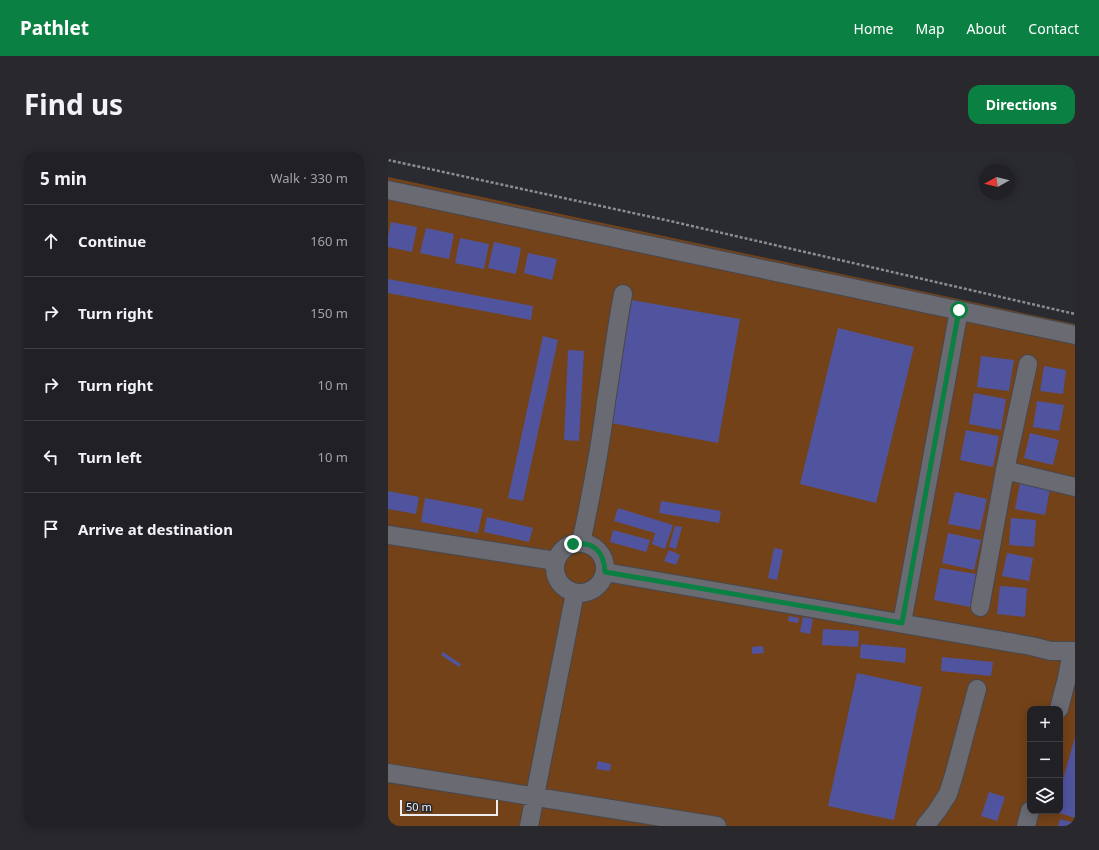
<!DOCTYPE html>
<html lang="en">
<head>
<meta charset="utf-8">
<style>
  body { margin:0; font-family:"Noto Sans",sans-serif; background:#28282d; color:#f1f3f6 }
  .controls { position:absolute; right:12px; bottom:12px; display:grid; overflow:hidden; border-radius:8px; box-shadow:0 2px 10px #0003 }
  .controls button { width:36px; height:36px; display:grid; place-items:center; padding:0; border:0; border-bottom:1px solid #3d3e42; background:#202025; color:#f1f3f6; font:20px sans-serif }
  .compass { position:absolute; left:591px; top:12px; width:36px; height:36px; border-radius:50%; background:#202025; box-shadow:0 2px 10px #0003; rotate:262deg }
  .scale { position:absolute; left:12px; bottom:10px; width:98px; box-sizing:border-box; padding-left:4px; border:2px solid #ecedf1; border-top:0; font-size:11px; line-height:14px; white-space:nowrap; color:#ecedf1; -webkit-text-stroke:3px #2a2b31; paint-order:stroke }
  .stop { position:absolute; width:12px; height:12px; margin:-9px; border:3px solid #0b8043; border-radius:50%; background:#fff }
  .stop.end { background:#0b8043; border-color:#fff; box-shadow:0 1px 4px #0008 }
  .list { margin:0; padding:0; list-style:none }
  h2 { display:flex; justify-content:space-between; align-items:center; height:52px; margin:0; padding:0 16px; font-size:17px }
  h2 small { font-size:13px; font-weight:400; color:#a2a3a7 }
  .list li { display:grid; grid-template-columns:26px 1fr auto; gap:12px; align-items:center; box-sizing:border-box; height:72px; padding:0 16px; border-top:1px solid #3d3e42 }
  .list b { display:block; font-size:15px; white-space:nowrap }
  .list em { font-size:13px; font-style:normal; color:#a2a3a7 }
  .icon { flex:none; width:22px; height:22px; fill:none; stroke:currentColor; stroke-width:2; stroke-linecap:round; stroke-linejoin:round }
  .map { position:relative; flex:none; width:687px; height:674px; overflow:hidden; border-radius:12px }
  header { display:flex; align-items:center; gap:24px; box-sizing:border-box; height:56px; padding:0 20px; background:#0b8043; color:#fff }
  header strong { font-size:19px }
  nav { display:flex; gap:22px; margin-inline-start:auto; font-size:14px }
  .intro { display:flex; align-items:center; justify-content:space-between; box-sizing:border-box; height:96px; padding:0 24px }
  h1 { margin:0; font-size:28px }
  .button { padding:10px 18px; border-radius:12px; background:#0b8043; color:#fff; font-size:14px; font-weight:700 }
  main { display:flex; gap:24px; padding:0 24px }
  aside { flex:1; background:#202025; border-radius:12px; box-shadow:0 2px 10px #0003 }
  .map>svg:first-child { display:block }
</style>
</head>
<body>
<header>
<strong>Pathlet</strong>
<nav><a>Home</a><a>Map</a><a>About</a><a>Contact</a></nav>
</header>
<div class="intro"><h1>Find us</h1><a class="button">Directions</a></div>
<main>
<aside>
<h2>5 min<small>Walk · 330 m</small></h2>
<ul class="list">
<li><svg class="icon" aria-label="ahead" viewBox="0 0 24 24"><path d="M12 20V5M6 11l6-6 6 6"/></svg><div><b>Continue</b></div><em>160 m</em></li>
<li><svg class="icon" aria-label="right" viewBox="0 0 24 24"><path d="M7 20v-9h11M14 6l5 5-5 5"/></svg><div><b>Turn right</b></div><em>150 m</em></li>
<li><svg class="icon" aria-label="right" viewBox="0 0 24 24"><path d="M7 20v-9h11M14 6l5 5-5 5"/></svg><div><b>Turn right</b></div><em>10 m</em></li>
<li><svg class="icon" aria-label="left" viewBox="0 0 24 24"><path d="M17 20v-9H6M10 6l-5 5 5 5"/></svg><div><b>Turn left</b></div><em>10 m</em></li>
<li><svg class="icon" aria-label="arrive" viewBox="0 0 24 24"><path d="M6 21V4h12l-3 4 3 4H6"/></svg><div><b>Arrive at destination</b></div></li>
</ul>
</aside>
<div class="map">
<svg width="687" height="674" viewBox="0 0 687 674">
  <rect width="100%" height="100%" fill="#2a2b31"/>
  <path fill="#734219" fill-rule="evenodd" d="M0,25L687,172V674H0ZM642,557H672V659H642Z"/>
  <path fill="#50549f" d="M3,70L29,75L24,100L0,95V85Z
    M38,76L66,82L61,107L32,101Z
    M72,86L101,92L96,117L67,111Z
    M106,90L133,96L128,122L100,116Z
    M140,101L169,107L164,128L136,121Z
    M0,127L145,154L143,168L0,141Z
    M244,148L352,167L330,291L223,271Z
    M450,176L526,195L488,351L412,332Z
    M155,184L170,188L135,349L120,346Z
    M180,198L196,199L191,289L176,288Z
    M593,204L626,208L621,239L589,235Z
    M656,214L678,218L675,242L652,239Z
    M586,241L618,247L613,278L581,272Z
    M649,249L676,253L671,279L645,275Z
    M578,278L611,284L605,315L572,308Z
    M642,281L671,288L665,313L636,306Z
    M632,331L662,337L657,363L627,357Z
    M0,339L31,345L28,362L0,357Z
    M567,340L599,347L592,378L560,372Z
    M37,346L95,357L90,381L33,370Z
    M273,349L333,359L331,371L271,361Z
    M230,356L285,373L277,397L264,392L267,381L226,369Z
    M99,365L145,376L141,390L96,380Z
    M623,366L648,368L646,395L621,393Z
    M287,374L294,375L288,397L281,395Z
    M225,378L262,388L258,400L222,390Z
    M560,381L593,388L586,418L554,411Z
    M386,396L395,398L389,428L380,426Z
    M281,398L292,403L288,413L276,409Z
    M619,401L645,406L641,429L614,424Z
    M552,416L588,422L582,455L546,448Z
    M612,434L639,436L637,465L609,462Z
    M401,464L411,466L410,471L400,469Z
    M415,465L425,467L422,482L412,480Z
    M435,477L471,479L470,495L434,493Z
    M473,492L518,496L517,511L472,506Z
    M375,494L376,501L364,502V495Z
    M55,500L73,512L71,515L53,503Z
    M554,505L605,510L603,524L553,519Z
    M469,521L534,535L506,668L440,654Z
    M687,585V666L665,659H672V638Z
    M210,609L223,612L222,619L208,617Z
    M601,640L617,645L609,669L593,664Z
    M672,667L687,671V674H670Z"/>
  <g fill="none" stroke-linecap="round" stroke-linejoin="round">
    <g stroke="#47474d" stroke-width="20">
      <path id="minor" d="M0,38L687,183
        M617,318L687,335
        M0,383L168,409
        M193,391C203,344 212,297 218,250C224,214 228,178 235,142
        M167 416a25 25 0 1 1 50 0a25 25 0 1 1-50 0Z
        M217,420L643,494L663,499H687
        M592,455L617,318L640,212
        M514,471L571,158
        M671,557L679,526L684,500
        M0,621L329,674
        M141,674L187,441
        M537,674L549,659L560,642L566,623L589,537
        M638,674L642,659"/>
    </g>
    <path stroke="#8c8d92" stroke-width="2.5" stroke-dasharray="3 2" stroke-linecap="butt" d="M0,8L282,69L687,162"/>
    <use href="#minor" stroke="#6a6b72" stroke-width="18"/>
  </g>
  <g fill="none" stroke-linecap="round" stroke-linejoin="round">
    <path stroke="#0b8043" stroke-width="5" d="M185,392C205,389 216,399 217,420L514,471L571,158"/>
  </g>
</svg>
<div class="controls">
<button>+</button>
<button>−</button>
<button><svg class="icon" aria-label="layers" viewBox="0 0 24 24"><path d="M12 4l9 5-9 5-9-5zM3 14l9 5 9-5"/></svg></button>
</div>
<svg class="compass" viewBox="-18 -18 36 36"><path d="M0-13l5 13h-10z" fill="#e53935"/><path d="M0 13l5-13h-10z" fill="#a2a3a7"/></svg>
<div class="scale">50 m</div>
<div class="stop" style="left:571px;top:158px"></div>
<div class="stop end" style="left:185px;top:392px"></div>
</div>
</main>
</body>
</html>
